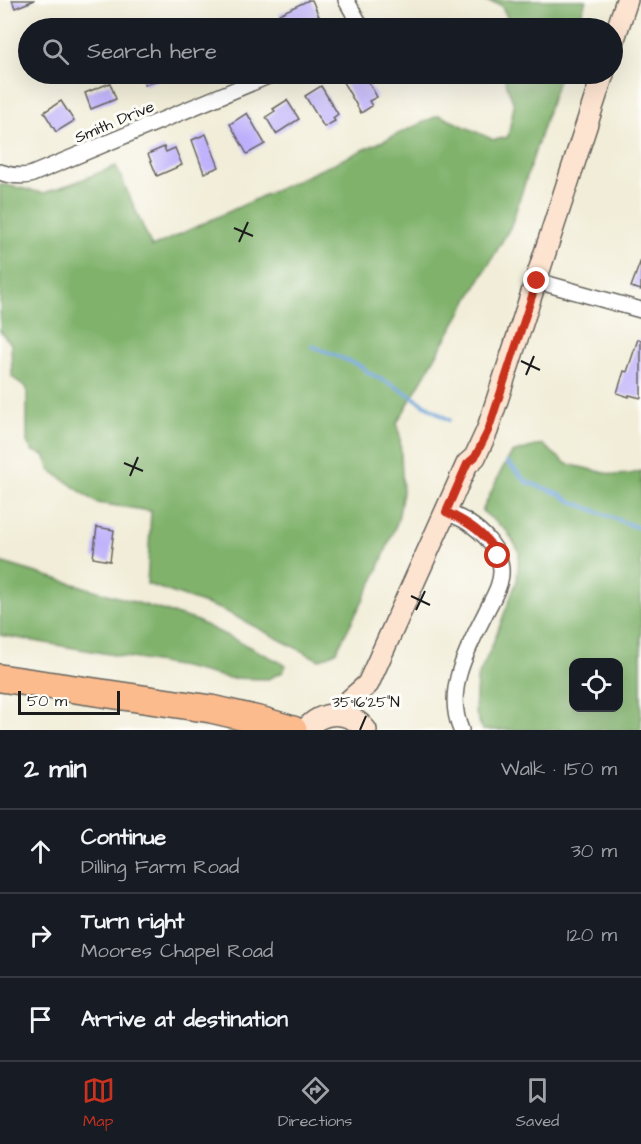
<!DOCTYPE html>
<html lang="en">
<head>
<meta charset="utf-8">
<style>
  body { margin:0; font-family:"Architects Daughter",sans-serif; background:#20242c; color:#f1f3f6 }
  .controls { position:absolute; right:18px; bottom:18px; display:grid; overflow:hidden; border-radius:12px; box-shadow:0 6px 24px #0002 }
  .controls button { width:54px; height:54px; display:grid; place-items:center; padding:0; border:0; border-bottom:2px solid #363941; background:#171b24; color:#f1f3f6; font:30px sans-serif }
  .scale { position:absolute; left:18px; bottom:15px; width:102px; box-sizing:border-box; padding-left:6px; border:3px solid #1c1c1c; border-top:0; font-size:16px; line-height:21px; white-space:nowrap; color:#1c1c1c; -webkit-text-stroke:4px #fdfcf7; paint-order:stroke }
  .stop { position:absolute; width:18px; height:18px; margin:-14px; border:4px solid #c8321e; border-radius:50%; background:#fff }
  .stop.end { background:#c8321e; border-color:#fff; box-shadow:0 2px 6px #0008 }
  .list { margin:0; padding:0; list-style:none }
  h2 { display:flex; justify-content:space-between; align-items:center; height:78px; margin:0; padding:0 24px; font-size:26px }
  h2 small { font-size:20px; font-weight:400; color:#9ea1a6 }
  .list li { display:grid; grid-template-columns:39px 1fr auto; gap:18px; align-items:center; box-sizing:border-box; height:84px; padding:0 24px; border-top:2px solid #363941 }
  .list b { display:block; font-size:22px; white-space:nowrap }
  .list p { margin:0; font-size:20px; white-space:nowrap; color:#9ea1a6 }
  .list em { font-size:20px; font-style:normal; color:#9ea1a6 }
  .icon { flex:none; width:33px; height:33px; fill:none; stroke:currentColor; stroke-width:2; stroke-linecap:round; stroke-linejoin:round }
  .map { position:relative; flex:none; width:641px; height:730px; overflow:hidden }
  .search { position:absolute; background:#171b24; box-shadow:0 6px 24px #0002; left:18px; right:18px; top:18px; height:66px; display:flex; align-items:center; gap:15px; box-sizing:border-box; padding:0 21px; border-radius:33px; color:#9ea1a6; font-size:22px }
  .sheet { height:330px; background:#171b24 }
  nav { display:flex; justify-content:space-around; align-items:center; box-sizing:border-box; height:84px; border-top:2px solid #363941; background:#171b24; font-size:16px; color:#9ea1a6 }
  nav a { display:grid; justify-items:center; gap:3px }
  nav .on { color:#c8321e }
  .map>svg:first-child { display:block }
</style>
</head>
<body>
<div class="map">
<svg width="641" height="730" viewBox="0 0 641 730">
  <rect width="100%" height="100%" fill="#fdfcf7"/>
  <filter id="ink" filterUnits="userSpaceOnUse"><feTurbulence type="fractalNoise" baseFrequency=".0167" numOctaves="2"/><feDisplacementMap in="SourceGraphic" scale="12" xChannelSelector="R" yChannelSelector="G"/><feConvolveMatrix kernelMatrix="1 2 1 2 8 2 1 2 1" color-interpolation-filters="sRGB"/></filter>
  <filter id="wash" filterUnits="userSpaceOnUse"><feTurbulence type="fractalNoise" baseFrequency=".008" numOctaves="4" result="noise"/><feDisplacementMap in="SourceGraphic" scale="24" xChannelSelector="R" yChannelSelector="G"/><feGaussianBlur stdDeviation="1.35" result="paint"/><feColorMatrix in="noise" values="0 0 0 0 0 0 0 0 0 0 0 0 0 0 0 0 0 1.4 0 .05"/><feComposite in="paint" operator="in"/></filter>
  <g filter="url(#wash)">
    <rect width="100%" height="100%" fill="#f1edd8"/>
    <path fill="#80b26c" stroke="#4e6744" stroke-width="1.5" fill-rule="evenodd" d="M481,0H586L577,28H509L511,25L501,5Z
      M503,74H560L511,226L397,423L400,436L403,492L398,520L375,577L336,652L319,660L223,610L147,584L151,511L97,503L50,470L44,455L32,451L27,442V388L12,377L11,344L0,331V184L44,193L76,182L116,166L152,247L439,115L494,140L508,137L514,105Z
      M542,444L567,464L615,475L630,474L641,471V730H482L475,711L477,679L492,646L517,580L519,551L507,531L482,511L502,469L512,453ZM574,662H618V708H574Z
      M0,562L195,620L286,665L283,672L268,679L228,678L183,667L0,635Z"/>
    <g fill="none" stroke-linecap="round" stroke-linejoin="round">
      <path stroke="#6ba1d8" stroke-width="4" d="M312,346L361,366L369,373L400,389L449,420
        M507,462L527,482L560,494L568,500L641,529"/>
    </g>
    <g id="blocks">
      <path fill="#bdaffb" d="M12,0H35L15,8Z
        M309,0H312L321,21L311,26L308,19L287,28L279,14Z
        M140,74H160L162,78L145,85Z
        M356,74H364L377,97L369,101L372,106L361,113L343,82Z
        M110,83L116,99L91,109L85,93Z
        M321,86L338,114L333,118L335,121L324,127L305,96Z
        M287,100L299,119L276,134L266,117L275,111L273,109Z
        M61,101L74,121L56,132L44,112Z
        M247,113L265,144L247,154L230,124Z
        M206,134L219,167L204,173L192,140Z
        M164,147L166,152L175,148L182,165L157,176L148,154Z
        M641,260V290L631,287Z
        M638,339L641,340V398L629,395V397L617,393L624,371L627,372Z
        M97,527L114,530L110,561L93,558Z"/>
    </g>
  </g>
  <g filter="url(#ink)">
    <use href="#blocks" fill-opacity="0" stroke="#67655e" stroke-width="1.5"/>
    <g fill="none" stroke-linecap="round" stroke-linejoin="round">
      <g stroke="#67655e" stroke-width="18">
        <path id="minor" d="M346,0L359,23V28
          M0,172C11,176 19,177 30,175L273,74
          M537,281L641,310
          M446,512C453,515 461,518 467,522C483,532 500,549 501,569C502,583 494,596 488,608C470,645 443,688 461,730"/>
      </g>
      <g stroke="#67655e" stroke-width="24">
        <path id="secondary" d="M612,45L627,0
          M334,714L368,684L467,464L475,457L487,431L603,74
          M305,730C322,710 348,709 366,730"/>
      </g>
      <g stroke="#67655e" stroke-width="30">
        <path id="motorway" d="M0,678L211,709L263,721L293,730"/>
      </g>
      <use href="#minor" stroke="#fff" stroke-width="15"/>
      <use href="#secondary" stroke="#fde4d1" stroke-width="21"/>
      <use href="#motorway" stroke="#fbbb8d" stroke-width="27"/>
    </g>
  </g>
  <g fill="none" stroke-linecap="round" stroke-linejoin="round" filter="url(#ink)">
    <path stroke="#c8321e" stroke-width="8" d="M498,556C487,534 468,522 446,512L467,464L475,457L488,431L537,281"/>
  </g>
  <path fill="none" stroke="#1c1c1c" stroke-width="2" d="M234,228L253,236M239,242L248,222M521,361L540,370M526,375L534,356M124,463L143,471M130,476L138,457M411,596L430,605M416,610L425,591M360,730L366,716"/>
  <g text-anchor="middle" stroke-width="6" stroke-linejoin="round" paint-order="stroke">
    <g font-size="16" fill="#1c1c1c" stroke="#fdfcf7">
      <text transform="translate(114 121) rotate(-23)" y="6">Smith Drive</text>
    </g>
  </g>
  <g font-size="15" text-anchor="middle" fill="#1c1c1c" stroke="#fdfcf7" stroke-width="6" stroke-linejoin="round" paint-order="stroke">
    <text x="366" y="707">35°16'25"N</text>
  </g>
</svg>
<div class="controls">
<button><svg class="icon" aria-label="locate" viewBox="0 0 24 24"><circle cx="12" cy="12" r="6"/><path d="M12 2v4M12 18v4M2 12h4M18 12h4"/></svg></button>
</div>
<div class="scale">50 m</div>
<div class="stop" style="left:498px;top:556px"></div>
<div class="stop end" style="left:537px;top:281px"></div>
<div class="search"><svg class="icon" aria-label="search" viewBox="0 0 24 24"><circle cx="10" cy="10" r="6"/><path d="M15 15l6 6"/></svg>Search here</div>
</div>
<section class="sheet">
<h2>2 min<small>Walk · 150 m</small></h2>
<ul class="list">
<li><svg class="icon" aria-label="ahead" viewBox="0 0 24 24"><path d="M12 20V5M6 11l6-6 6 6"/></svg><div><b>Continue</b><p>Dilling Farm Road</p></div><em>30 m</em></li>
<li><svg class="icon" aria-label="right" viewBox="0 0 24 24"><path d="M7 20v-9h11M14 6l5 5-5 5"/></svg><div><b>Turn right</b><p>Moores Chapel Road</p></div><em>120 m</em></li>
<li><svg class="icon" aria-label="arrive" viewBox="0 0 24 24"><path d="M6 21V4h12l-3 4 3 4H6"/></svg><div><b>Arrive at destination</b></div></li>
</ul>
</section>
<nav>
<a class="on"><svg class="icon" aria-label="map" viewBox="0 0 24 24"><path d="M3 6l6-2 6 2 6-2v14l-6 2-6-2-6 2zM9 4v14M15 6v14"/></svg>Map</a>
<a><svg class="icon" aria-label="directions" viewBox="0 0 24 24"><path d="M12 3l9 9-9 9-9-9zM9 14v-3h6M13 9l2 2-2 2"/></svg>Directions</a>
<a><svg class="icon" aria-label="saved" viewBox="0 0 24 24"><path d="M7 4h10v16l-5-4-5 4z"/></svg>Saved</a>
</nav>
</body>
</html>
